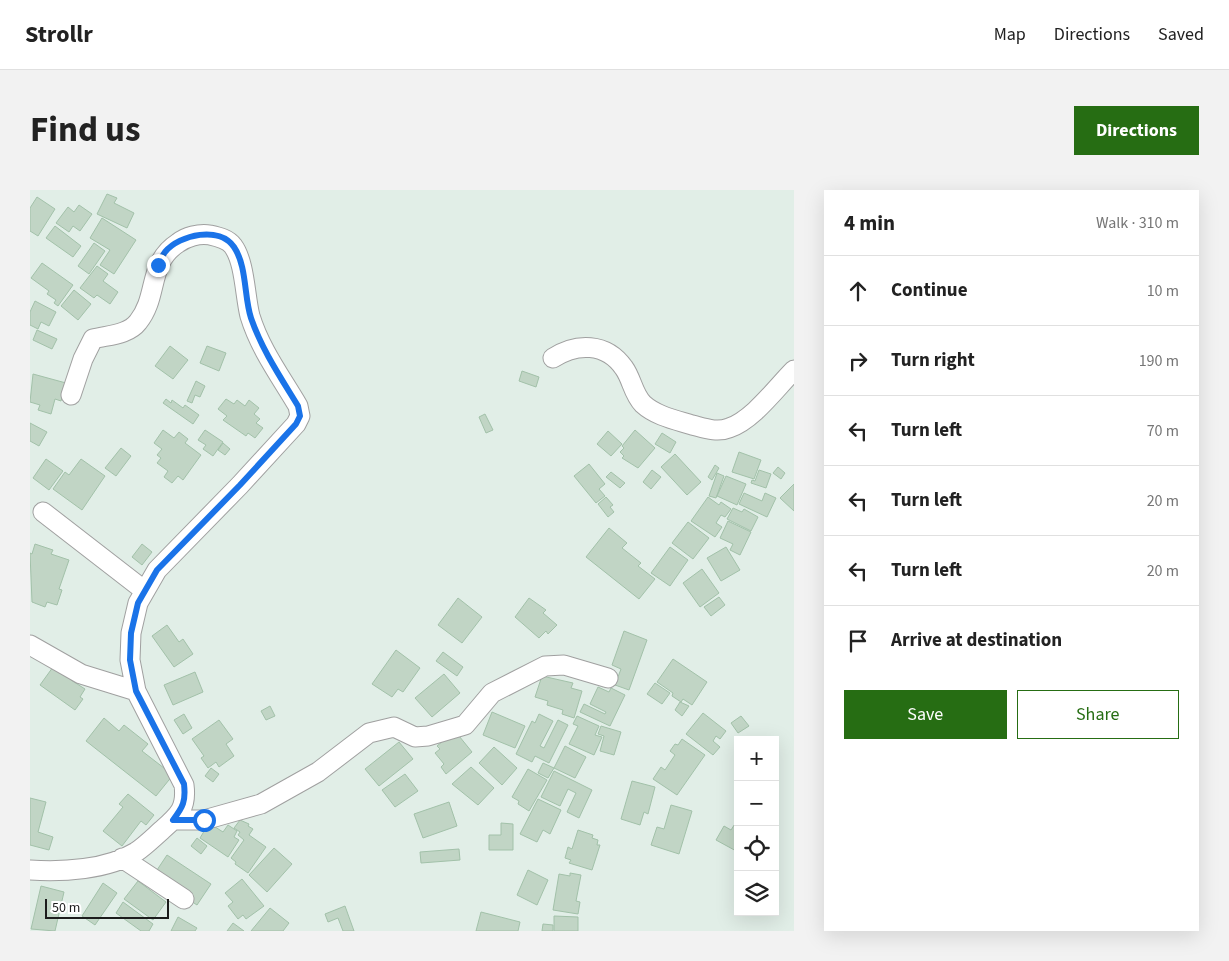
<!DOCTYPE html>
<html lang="en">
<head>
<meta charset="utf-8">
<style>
  body { margin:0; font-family:"Source Sans 3",sans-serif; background:#f2f2f2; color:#222 }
  .controls { position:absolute; right:15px; bottom:15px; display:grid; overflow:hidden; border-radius:0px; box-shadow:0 5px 20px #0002 }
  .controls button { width:45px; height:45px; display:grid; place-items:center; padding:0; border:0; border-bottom:1px solid #e0e0e0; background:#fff; color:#222; font:25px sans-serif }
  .scale { position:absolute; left:15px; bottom:12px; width:124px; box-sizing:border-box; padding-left:5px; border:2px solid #1c1c1c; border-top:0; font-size:14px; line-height:18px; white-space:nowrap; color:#1c1c1c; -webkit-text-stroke:4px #fff; paint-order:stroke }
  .stop { position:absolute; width:15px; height:15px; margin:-11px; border:4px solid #1a73e8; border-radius:50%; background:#fff }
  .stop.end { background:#1a73e8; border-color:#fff; box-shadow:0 1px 5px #0008 }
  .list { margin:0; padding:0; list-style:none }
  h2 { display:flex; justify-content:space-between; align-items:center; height:65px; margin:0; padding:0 20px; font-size:21px }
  h2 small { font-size:16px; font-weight:400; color:#767676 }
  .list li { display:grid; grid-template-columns:32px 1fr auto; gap:15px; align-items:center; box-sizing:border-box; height:70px; padding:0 20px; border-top:1px solid #e0e0e0 }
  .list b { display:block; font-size:19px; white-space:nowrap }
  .list em { font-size:16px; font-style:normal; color:#767676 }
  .actions { display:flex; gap:10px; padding:15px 20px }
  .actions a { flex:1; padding:11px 0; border:1px solid #266d13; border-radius:0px; text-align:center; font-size:18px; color:#266d13 }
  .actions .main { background:#266d13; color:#fff }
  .icon { flex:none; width:28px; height:28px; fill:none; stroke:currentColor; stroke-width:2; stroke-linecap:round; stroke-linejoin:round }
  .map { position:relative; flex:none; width:764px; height:741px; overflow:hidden; border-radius:0px }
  header { display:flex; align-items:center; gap:30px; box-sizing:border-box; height:70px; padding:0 25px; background:#fff; border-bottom:1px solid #e0e0e0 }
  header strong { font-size:24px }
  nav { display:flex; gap:28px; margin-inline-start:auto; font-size:18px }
  .intro { display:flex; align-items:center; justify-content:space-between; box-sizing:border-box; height:120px; padding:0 30px }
  h1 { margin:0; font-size:35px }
  .button { padding:12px 22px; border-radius:0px; background:#266d13; color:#fff; font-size:18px; font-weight:700 }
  main { display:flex; gap:30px; padding:0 30px }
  aside { flex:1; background:#fff; border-radius:0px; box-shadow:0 5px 20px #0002 }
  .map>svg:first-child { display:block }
</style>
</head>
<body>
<header>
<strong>Strollr</strong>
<nav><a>Map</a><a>Directions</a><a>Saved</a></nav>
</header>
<div class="intro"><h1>Find us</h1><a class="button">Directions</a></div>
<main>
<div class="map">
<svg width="764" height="741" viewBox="0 0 764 741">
  <rect width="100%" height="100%" fill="#e1eee7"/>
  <path fill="#c1d5c5" stroke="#a2c1a9" d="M77,4L87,8L84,13L104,23L97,38L67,24Z
    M7,7L25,19L8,46L0,41V18Z
    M49,15L62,24L50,41L43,36L39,42L26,33L38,17L44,22Z
    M72,28L106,50L84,84L70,75L80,60L60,48Z
    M25,36L51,56L43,67L16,48Z
    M64,53L75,61L59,84L48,76Z
    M12,73L43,95L28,116L24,113L26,110L17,104L19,101L1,88Z
    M67,76L78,84L73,91L88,102L80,114L67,105L64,108L50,98Z
    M44,100L61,114L48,130L31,116Z
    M5,111L26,122L19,136L11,132L8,139L0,135V122Z
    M7,140L27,149L22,159L3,150Z
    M140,156L158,170L143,189L125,176Z
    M177,156L196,163L189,181L170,173Z
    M492,181L509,187L506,197L489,191Z
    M3,184L36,193L31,211L25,209L21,224L8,220L10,215L0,212Z
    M166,191L175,196L170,207L165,205L162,213L157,211Z
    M136,209L141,213L142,210L153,218L155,215L169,225L163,234L133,213Z
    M196,209L204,214L207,210L215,216L219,210L229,218L224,224L230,229L226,233L233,238L225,248L218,243L216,246L193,230L197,226L188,219Z
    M455,224L463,240L456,243L449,227Z
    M0,233L17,242L9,256L0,251Z
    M133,240L144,248L149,242L158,249L155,253L171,265L153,290L148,286L142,293L134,287L138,281L127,273L131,268L127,265L132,259L124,253Z
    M175,240L193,252L183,266L173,259L176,255L168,250Z
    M605,240L625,258L608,278L592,268L594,266L590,262L594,258L592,256Z
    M578,241L592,254L581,266L567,254Z
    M632,243L646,252L640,263L625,254Z
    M193,253L200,259L195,265L188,260Z
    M91,258L101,266L86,286L75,278Z
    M709,262L731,270L724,289L702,282Z
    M645,264L671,292L657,305L631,277Z
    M16,269L33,281L19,300L3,288Z
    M51,269L75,286L52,320L23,299L35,282L39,285Z
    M559,274L575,294L569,299L575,306L566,313L544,286Z
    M685,275L689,278L682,290L678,287Z
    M748,277L755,283L751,289L743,283Z
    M622,280L631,287L621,299L613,292Z
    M729,280L741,284L736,298L721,293L722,290L725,291Z
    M581,282L595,293L590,298L576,287Z
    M687,283L694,286L686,308L679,306Z
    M696,286L716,294L707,315L687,306Z
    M764,294V321L750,308Z
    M714,303L732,311L735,303L746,308L737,327L709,314Z
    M576,307L583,315L580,317L584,322L578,327L568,314Z
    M678,307L689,315L691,312L701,319L695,327L691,325L686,333L692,337L685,347L661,331Z
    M703,318L712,322L714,319L728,327L721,341L697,329Z
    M698,331L721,342L710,365L700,360L703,354L690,348Z
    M658,332L679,348L663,369L642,353Z
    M579,338L597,353L592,358L611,373L608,376L625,389L609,409L556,367Z
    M5,354L23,360L21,364L39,370L29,399L32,400L27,415L17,412L15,417L2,412L0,363L2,364Z
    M112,354L122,362L112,375L102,367Z
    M640,357L658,370L640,396L621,383Z
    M696,357L710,380L691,391L677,368Z
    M672,379L689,403L670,417L653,393Z
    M689,407L695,415L681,426L674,417Z
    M428,408L452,427L432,453L408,435Z
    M499,408L516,420L513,423L527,435L518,444L516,441L509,448L485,427Z
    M137,435L149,452L153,449L163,464L144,477L122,446Z
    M594,441L617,450L599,500L585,495L591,479L582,475Z
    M366,460L390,478L373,502L368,499L362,507L342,494Z
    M413,462L433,477L427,486L406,471Z
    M643,469L677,492L662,515L653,509L651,512L642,506L643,503L627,492Z
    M23,477L44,486L41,490L55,499L50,507L53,509L45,520L10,495Z
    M165,482L173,502L143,515L134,495Z
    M414,484L430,503L402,527L385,508Z
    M512,486L543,493L541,498L552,501L544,528L532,524L533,520L517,515L518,511L505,507Z
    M625,493L640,503L632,514L617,504Z
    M568,497L579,502L581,498L595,505L580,536L550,522L554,514L575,524L576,522L560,514Z
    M650,512L659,516L652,526L645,520Z
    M240,516L245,526L236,530L231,521Z
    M462,522L495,536L485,558L453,545Z
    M673,523L696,541L690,549L686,546L683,551L690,557L683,565L656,544Z
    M154,524L162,538L153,544L144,530Z
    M509,524L523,531L510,556L514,558L528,530L538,535L519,573L505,566L502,572L486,564L502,531L505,533Z
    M547,526L569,536L565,545L572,547L564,565L539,554L548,536L543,534Z
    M711,526L719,536L708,543L701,533Z
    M74,528L89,541L94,535L118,554L112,561L143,585L126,606L56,551Z
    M189,530L203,549L196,554L204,566L189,577L186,572L178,578L171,568L174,566L162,549Z
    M571,536L591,542L584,565L570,561L574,546L568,544Z
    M425,541L442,562L416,584L411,577L414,574L405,563L410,559L407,556Z
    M652,549L675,565L647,605L623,589L631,577L635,580L645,565L640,561L645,554L648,555Z
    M369,552L383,569L349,596L335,579Z
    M535,556L556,567L545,588L524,578Z
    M464,557L487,578L472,595L449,573Z
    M513,573L524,578L518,588L508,583Z
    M441,577L464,598L448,615L422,594Z
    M181,578L189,584L183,592L175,586Z
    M498,579L517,590L499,621L488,614L489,611L482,607Z
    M524,581L562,600L549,628L537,622L546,603L538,599L530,616L511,607Z
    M375,584L388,601L365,617L352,600Z
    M602,591L625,597L618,624L614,622L610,635L591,629Z
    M98,604L124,625L116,635L111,631L92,656L73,641L93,617L89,614Z
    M0,608L16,612L8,642L23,647L19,660L0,655Z
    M508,609L531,620L520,644L513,640L507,652L490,644Z
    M419,612L427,636L393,648L384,624Z
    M641,615L662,621L649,664L621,655L627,637L634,639Z
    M708,629V662L686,650L694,636L701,640Z
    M210,630L219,634L218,636L223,639L219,645L236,657L218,683L205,674L206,672L201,668L214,650L208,645L210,642L204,638Z
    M179,633L193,642L198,635L207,641L204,647L209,650L198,667L170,648Z
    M471,633L483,634V660H459V645H471Z
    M548,640L563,645L562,648L568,650L567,655H570L562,680L539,673L541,670L535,668L538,657L542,659Z
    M167,648L177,656L171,664L161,656Z
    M244,658L262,674L237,702L219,685Z
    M429,659L430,670L391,673L390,662Z
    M137,665L181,694L167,715L123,686Z
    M498,680L518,690L507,715L487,705Z
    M540,683L551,685L546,711L550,712L548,724L523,720L529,684L540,686Z
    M212,689L234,716L216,729L213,725L208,729L198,716L203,712L195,703Z
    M108,691L136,712L123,730L94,709Z
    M73,693L87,703L65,735L52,726Z
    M11,696L34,702L25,741L1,739Z
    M93,712L123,734L119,741H111L86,723Z
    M315,716L324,741H313L308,728L298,732L295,724Z
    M240,718L259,733L253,741H221Z
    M451,722L490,732L488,741H446Z
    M524,726L548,727V741H524Z
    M148,727L167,738L165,741H141Z
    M203,733L214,741H197Z
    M513,734L523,735V741H512Z"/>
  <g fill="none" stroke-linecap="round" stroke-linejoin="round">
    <g stroke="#a0a0a0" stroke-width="21">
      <path id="minor" d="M523,168C546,153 576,152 594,178C602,189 603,204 613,214C626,226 646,230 662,235C674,238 687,243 699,238C723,230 746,198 764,180
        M13,322L115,401
        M0,455L51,484L106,501
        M143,630H174L231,614L288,582L339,543L364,537L385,547L398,546L435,535L462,503L515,476L534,475L578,488
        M92,668L154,709
        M0,680C32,682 77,680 106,662C115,656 124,647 132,640C149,625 157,618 154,595L106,501L100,470L101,443L108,413L127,380L210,295L266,234L270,226L268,216C251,187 230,159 220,126C215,107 215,72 203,56C198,49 189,47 180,45C169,43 156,47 148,53C117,73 129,106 108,132C98,145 78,145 63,149L53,169L41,205"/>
    </g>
    <use href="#minor" stroke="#fff" stroke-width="19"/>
  </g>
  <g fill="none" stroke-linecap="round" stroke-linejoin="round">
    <path stroke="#1a73e8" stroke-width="6" d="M128,75C130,71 132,66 135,62C150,44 190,36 204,57C217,76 214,107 221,128C232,160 251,188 268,216L270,226L266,234L210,295L127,380L108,413L101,443L100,470L106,501L154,594C156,611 153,617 143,630H174"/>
  </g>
</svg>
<div class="controls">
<button>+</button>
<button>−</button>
<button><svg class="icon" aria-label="locate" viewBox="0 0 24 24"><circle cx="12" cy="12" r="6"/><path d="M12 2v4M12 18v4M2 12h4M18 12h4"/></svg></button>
<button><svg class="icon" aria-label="layers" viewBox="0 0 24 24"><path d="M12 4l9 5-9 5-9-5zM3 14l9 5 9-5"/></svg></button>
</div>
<div class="scale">50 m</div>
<div class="stop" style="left:174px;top:630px"></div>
<div class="stop end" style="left:128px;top:75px"></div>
</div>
<aside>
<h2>4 min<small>Walk · 310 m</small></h2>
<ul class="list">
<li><svg class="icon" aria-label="ahead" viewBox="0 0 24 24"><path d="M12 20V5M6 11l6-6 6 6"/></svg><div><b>Continue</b></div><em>10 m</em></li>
<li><svg class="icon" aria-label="right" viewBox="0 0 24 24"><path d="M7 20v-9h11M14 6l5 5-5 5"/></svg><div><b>Turn right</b></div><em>190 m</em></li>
<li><svg class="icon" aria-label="left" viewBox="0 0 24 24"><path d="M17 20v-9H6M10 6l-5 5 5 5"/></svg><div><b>Turn left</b></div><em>70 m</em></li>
<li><svg class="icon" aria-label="left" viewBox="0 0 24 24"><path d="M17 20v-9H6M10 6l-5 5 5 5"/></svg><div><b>Turn left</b></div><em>20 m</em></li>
<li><svg class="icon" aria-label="left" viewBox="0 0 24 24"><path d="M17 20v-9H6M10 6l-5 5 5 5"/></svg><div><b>Turn left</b></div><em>20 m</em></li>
<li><svg class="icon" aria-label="arrive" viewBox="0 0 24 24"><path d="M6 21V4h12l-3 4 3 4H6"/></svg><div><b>Arrive at destination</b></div></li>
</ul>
<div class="actions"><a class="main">Save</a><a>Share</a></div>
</aside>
</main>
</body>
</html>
